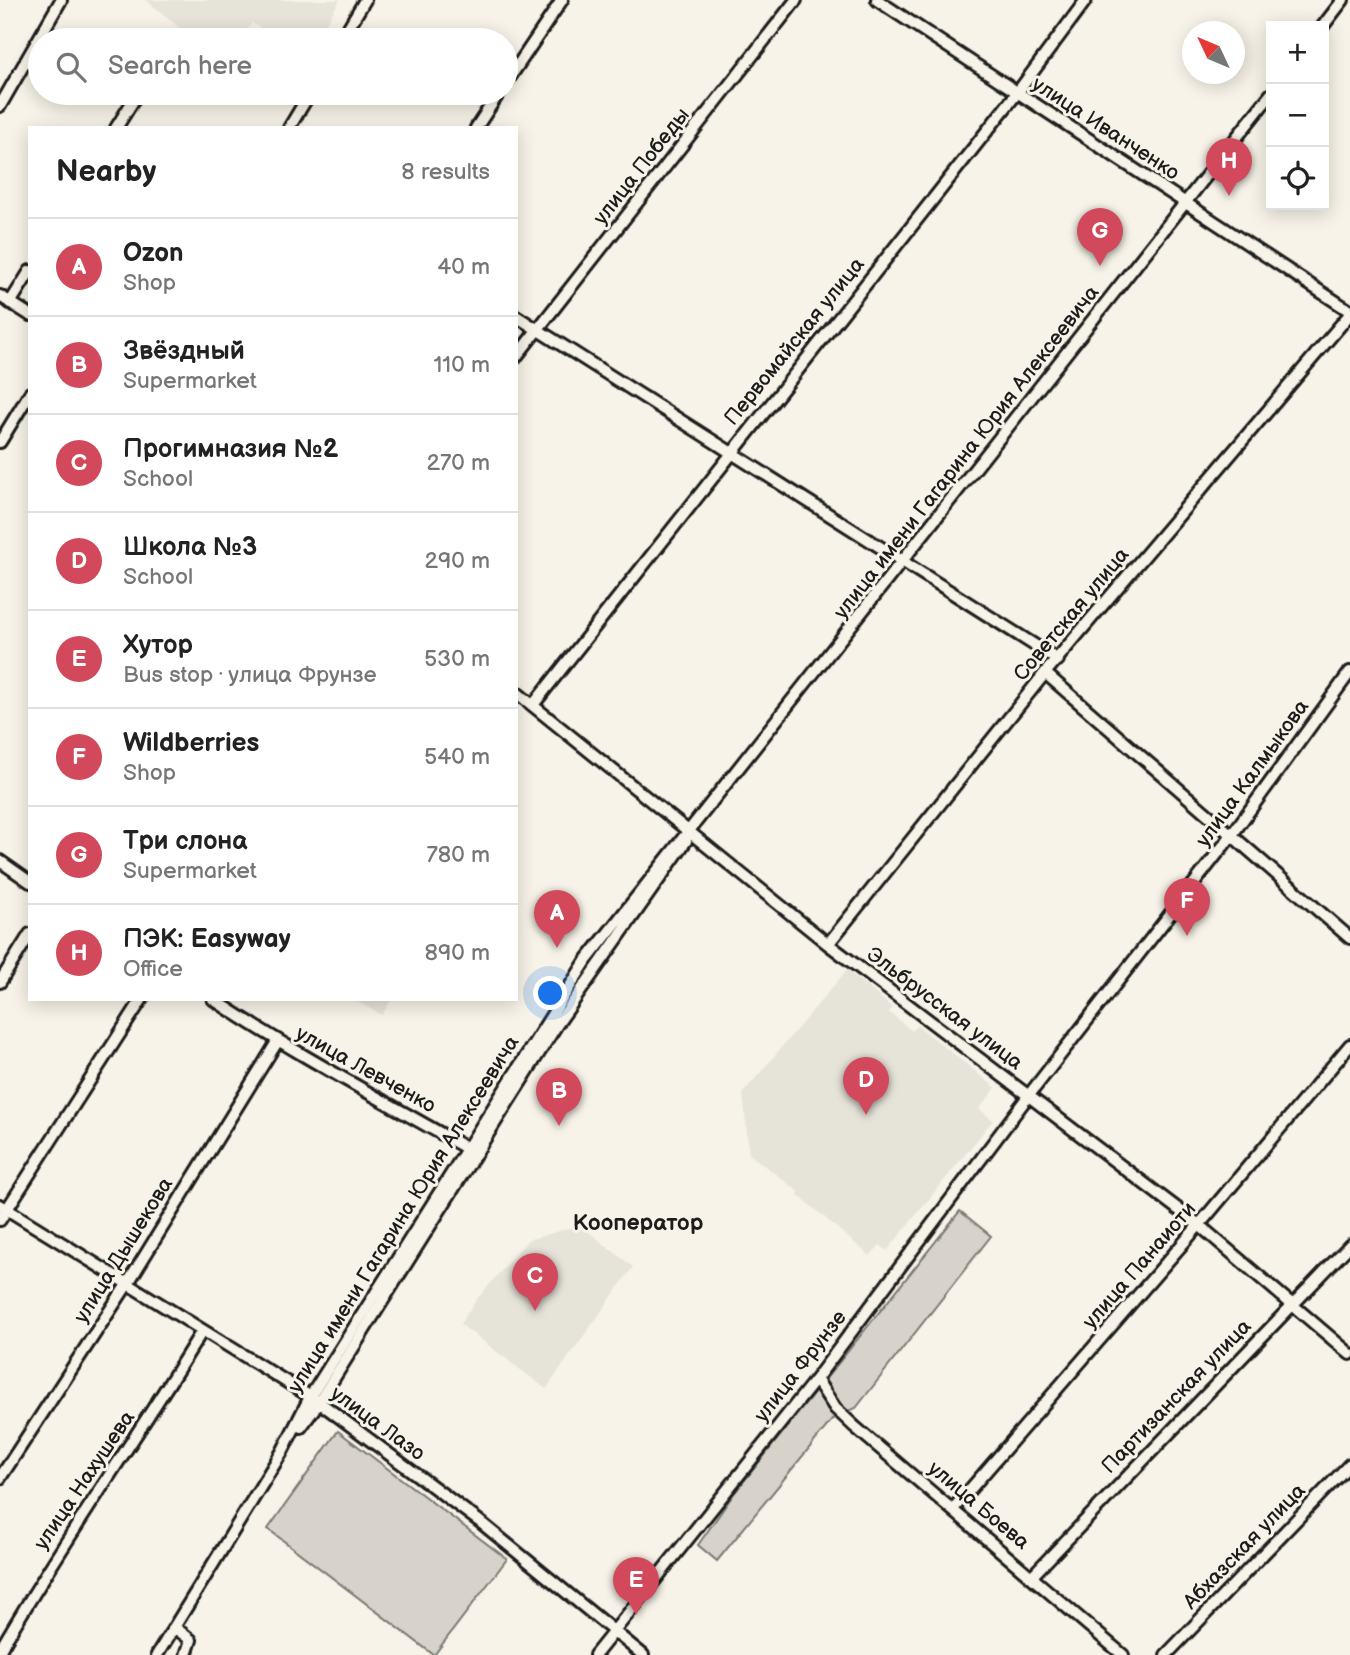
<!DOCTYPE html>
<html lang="en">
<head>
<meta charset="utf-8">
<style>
  body { margin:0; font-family:"Balsamiq Sans",sans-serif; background:#f6f6f6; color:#222 }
  .controls { position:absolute; right:21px; top:21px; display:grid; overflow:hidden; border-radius:0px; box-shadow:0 4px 18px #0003 }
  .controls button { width:63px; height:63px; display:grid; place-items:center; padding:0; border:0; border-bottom:2px solid #e0e0e0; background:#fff; color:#222; font:35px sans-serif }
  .compass { position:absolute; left:1182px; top:21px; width:63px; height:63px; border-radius:50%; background:#fff; box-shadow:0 4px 18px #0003; rotate:314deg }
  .you { position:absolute; left:551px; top:994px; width:24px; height:24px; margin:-18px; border:5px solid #fff; border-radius:50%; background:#1a73e8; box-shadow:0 0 0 10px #1a73e833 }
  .badge { display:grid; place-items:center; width:46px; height:46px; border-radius:50%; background:#d1495b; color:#fff; font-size:23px; font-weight:700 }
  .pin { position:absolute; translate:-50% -58px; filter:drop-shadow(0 2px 4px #0008) }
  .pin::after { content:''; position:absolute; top:37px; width:24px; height:21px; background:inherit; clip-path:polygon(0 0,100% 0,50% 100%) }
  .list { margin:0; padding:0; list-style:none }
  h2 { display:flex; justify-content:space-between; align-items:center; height:91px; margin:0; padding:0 28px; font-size:30px }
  h2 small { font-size:23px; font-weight:400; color:#767676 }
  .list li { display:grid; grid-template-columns:46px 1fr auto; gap:21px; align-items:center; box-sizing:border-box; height:98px; padding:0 28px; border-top:2px solid #e0e0e0 }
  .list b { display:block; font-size:26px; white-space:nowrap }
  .list p { margin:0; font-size:23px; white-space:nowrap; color:#767676 }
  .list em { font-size:23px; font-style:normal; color:#767676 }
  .icon { flex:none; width:38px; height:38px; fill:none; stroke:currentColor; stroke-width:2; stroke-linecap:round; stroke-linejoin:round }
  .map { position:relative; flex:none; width:1350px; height:1655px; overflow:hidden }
  .search { position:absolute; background:#fff; box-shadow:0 4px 18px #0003; left:28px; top:28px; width:490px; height:77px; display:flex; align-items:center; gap:18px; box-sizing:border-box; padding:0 24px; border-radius:38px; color:#767676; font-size:26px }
  .panel { position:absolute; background:#fff; box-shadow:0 4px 18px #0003; left:28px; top:126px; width:490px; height:875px; border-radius:0px }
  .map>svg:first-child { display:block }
</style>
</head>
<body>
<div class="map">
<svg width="1350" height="1655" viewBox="0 0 1350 1655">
  <rect width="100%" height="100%" fill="#f7f3e8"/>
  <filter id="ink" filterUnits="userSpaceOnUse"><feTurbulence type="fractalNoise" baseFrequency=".0143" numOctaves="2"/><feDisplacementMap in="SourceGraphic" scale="14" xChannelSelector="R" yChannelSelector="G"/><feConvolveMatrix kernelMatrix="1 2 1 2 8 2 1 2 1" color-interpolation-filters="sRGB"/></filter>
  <g filter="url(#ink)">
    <path fill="#e6e3d9" d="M146,0H340L316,40H280L252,23L239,40H194Z
      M847,970L893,1008L889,1012L912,1031L917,1025L996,1088L979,1109L993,1120L887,1251L880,1245L870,1256L798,1195L799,1192L749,1154L743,1093Z
      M352,999H392L382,1015Z
      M580,1225L633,1267L546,1389L460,1324L477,1299L528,1240Z"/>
    <path fill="#d7d3cb" stroke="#7a7874" stroke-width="2" d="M960,1211L991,1236L856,1408L836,1415L717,1561L698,1545L733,1495Z
      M338,1431L507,1559L434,1655L268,1529Z"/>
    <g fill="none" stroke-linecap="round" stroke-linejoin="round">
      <g stroke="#1c1c1c" stroke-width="16">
        <path id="minor" d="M877,0L1350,311
          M1323,26L1343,0
          M341,40L365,0
          M506,83L562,0
          M0,106L61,0
          M116,128L138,93
          M289,128L310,93
          M476,128L499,93
          M0,296L30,315
          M10,303L30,271
          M516,316L1058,660
          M516,357L796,0
          M0,442L30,393
          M1045,673L1350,938
          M516,692L828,944L1199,1225L1350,1354
          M533,705L1017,93L1086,0
          M0,861L30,882
          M828,944L1045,673L1350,314
          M0,982L30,934
          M213,999C294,1053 381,1099 466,1148
          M0,1205L319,1402L479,1521L643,1655
          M0,1220L142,999
          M816,1379L835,1408L855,1427L1123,1655
          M301,1427L319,1402L556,1026L686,841
          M0,1478L128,1283L277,1042
          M954,1508L1199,1225L1350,1045
          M1032,1576L1350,1245
          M174,1627L191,1640L186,1655
          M0,1650C63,1541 136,1439 202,1331
          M157,1655L282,1452L310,1397L586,961L1271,94
          M595,1655L816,1379L1029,1095L1231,836L1350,672
          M1166,1655L1350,1464"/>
      </g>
      <use href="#minor" stroke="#f7f3e8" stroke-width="10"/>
    </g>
  </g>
  <g text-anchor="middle" stroke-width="6" stroke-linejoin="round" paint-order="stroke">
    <g font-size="21" fill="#1c1c1c" stroke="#f7f3e8">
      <text transform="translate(1106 128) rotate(33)" y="7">улица Иванченко</text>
      <text transform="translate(641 166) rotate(-52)" y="7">улица Победы</text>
      <text transform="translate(794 341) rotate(-51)" y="7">Первомайская улица</text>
      <text transform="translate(966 452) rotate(-52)" y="7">улица имени Гагарина Юрия Алексеевича</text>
      <text transform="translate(1071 614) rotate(-50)" y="7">Советская улица</text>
      <text transform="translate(1252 773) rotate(-54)" y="7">улица Калмыкова</text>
      <text transform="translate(945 1008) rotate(37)" y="7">Эльбрусская улица</text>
      <text transform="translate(366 1069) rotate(29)" y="7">улица Левченко</text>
      <text transform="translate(403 1214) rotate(-58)" y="7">улица имени Гагарина Юрия Алексеевича</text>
      <text transform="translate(123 1250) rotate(-58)" y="7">улица Дышекова</text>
      <text transform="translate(1139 1265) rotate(-49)" y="7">улица Панаиоти</text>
      <text transform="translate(800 1366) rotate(-52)" y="7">улица Фрунзе</text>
      <text transform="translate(1176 1396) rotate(-46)" y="7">Партизанская улица</text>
      <text transform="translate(378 1423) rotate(36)" y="7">улица Лазо</text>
      <text transform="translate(84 1480) rotate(-56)" y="7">улица Нахушева</text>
      <text transform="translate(979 1505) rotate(40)" y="7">улица Боева</text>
      <text transform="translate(1244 1546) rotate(-46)" y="7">Абхазская улица</text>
    </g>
    <g font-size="23" font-weight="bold" fill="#1c1c1c" stroke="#f7f3e8">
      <text x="638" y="1230">Кооператор</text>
    </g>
  </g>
</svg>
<div class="controls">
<button>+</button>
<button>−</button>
<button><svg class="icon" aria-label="locate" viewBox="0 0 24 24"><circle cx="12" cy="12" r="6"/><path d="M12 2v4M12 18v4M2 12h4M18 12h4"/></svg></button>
</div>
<svg class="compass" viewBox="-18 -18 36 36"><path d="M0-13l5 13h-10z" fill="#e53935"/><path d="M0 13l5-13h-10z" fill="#767676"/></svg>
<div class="you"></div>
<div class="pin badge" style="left:557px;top:948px">A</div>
<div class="pin badge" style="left:559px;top:1126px">B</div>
<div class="pin badge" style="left:535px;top:1311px">C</div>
<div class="pin badge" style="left:866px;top:1115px">D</div>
<div class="pin badge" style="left:636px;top:1615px">E</div>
<div class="pin badge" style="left:1187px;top:936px">F</div>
<div class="pin badge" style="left:1100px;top:266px">G</div>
<div class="pin badge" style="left:1229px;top:196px">H</div>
<div class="search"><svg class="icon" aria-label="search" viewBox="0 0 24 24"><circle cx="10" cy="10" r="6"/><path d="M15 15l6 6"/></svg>Search here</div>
<section class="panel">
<h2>Nearby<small>8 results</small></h2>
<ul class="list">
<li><span class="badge">A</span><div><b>Ozon</b><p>Shop</p></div><em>40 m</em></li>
<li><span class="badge">B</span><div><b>Звёздный</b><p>Supermarket</p></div><em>110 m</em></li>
<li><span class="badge">C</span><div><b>Прогимназия №2</b><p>School</p></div><em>270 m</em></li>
<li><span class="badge">D</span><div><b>Школа №3</b><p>School</p></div><em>290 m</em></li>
<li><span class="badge">E</span><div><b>Хутор</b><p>Bus stop · улица Фрунзе</p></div><em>530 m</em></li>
<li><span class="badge">F</span><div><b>Wildberries</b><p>Shop</p></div><em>540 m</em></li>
<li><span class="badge">G</span><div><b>Три слона</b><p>Supermarket</p></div><em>780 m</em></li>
<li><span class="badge">H</span><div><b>ПЭК: Easyway</b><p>Office</p></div><em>890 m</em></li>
</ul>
</section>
</div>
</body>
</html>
